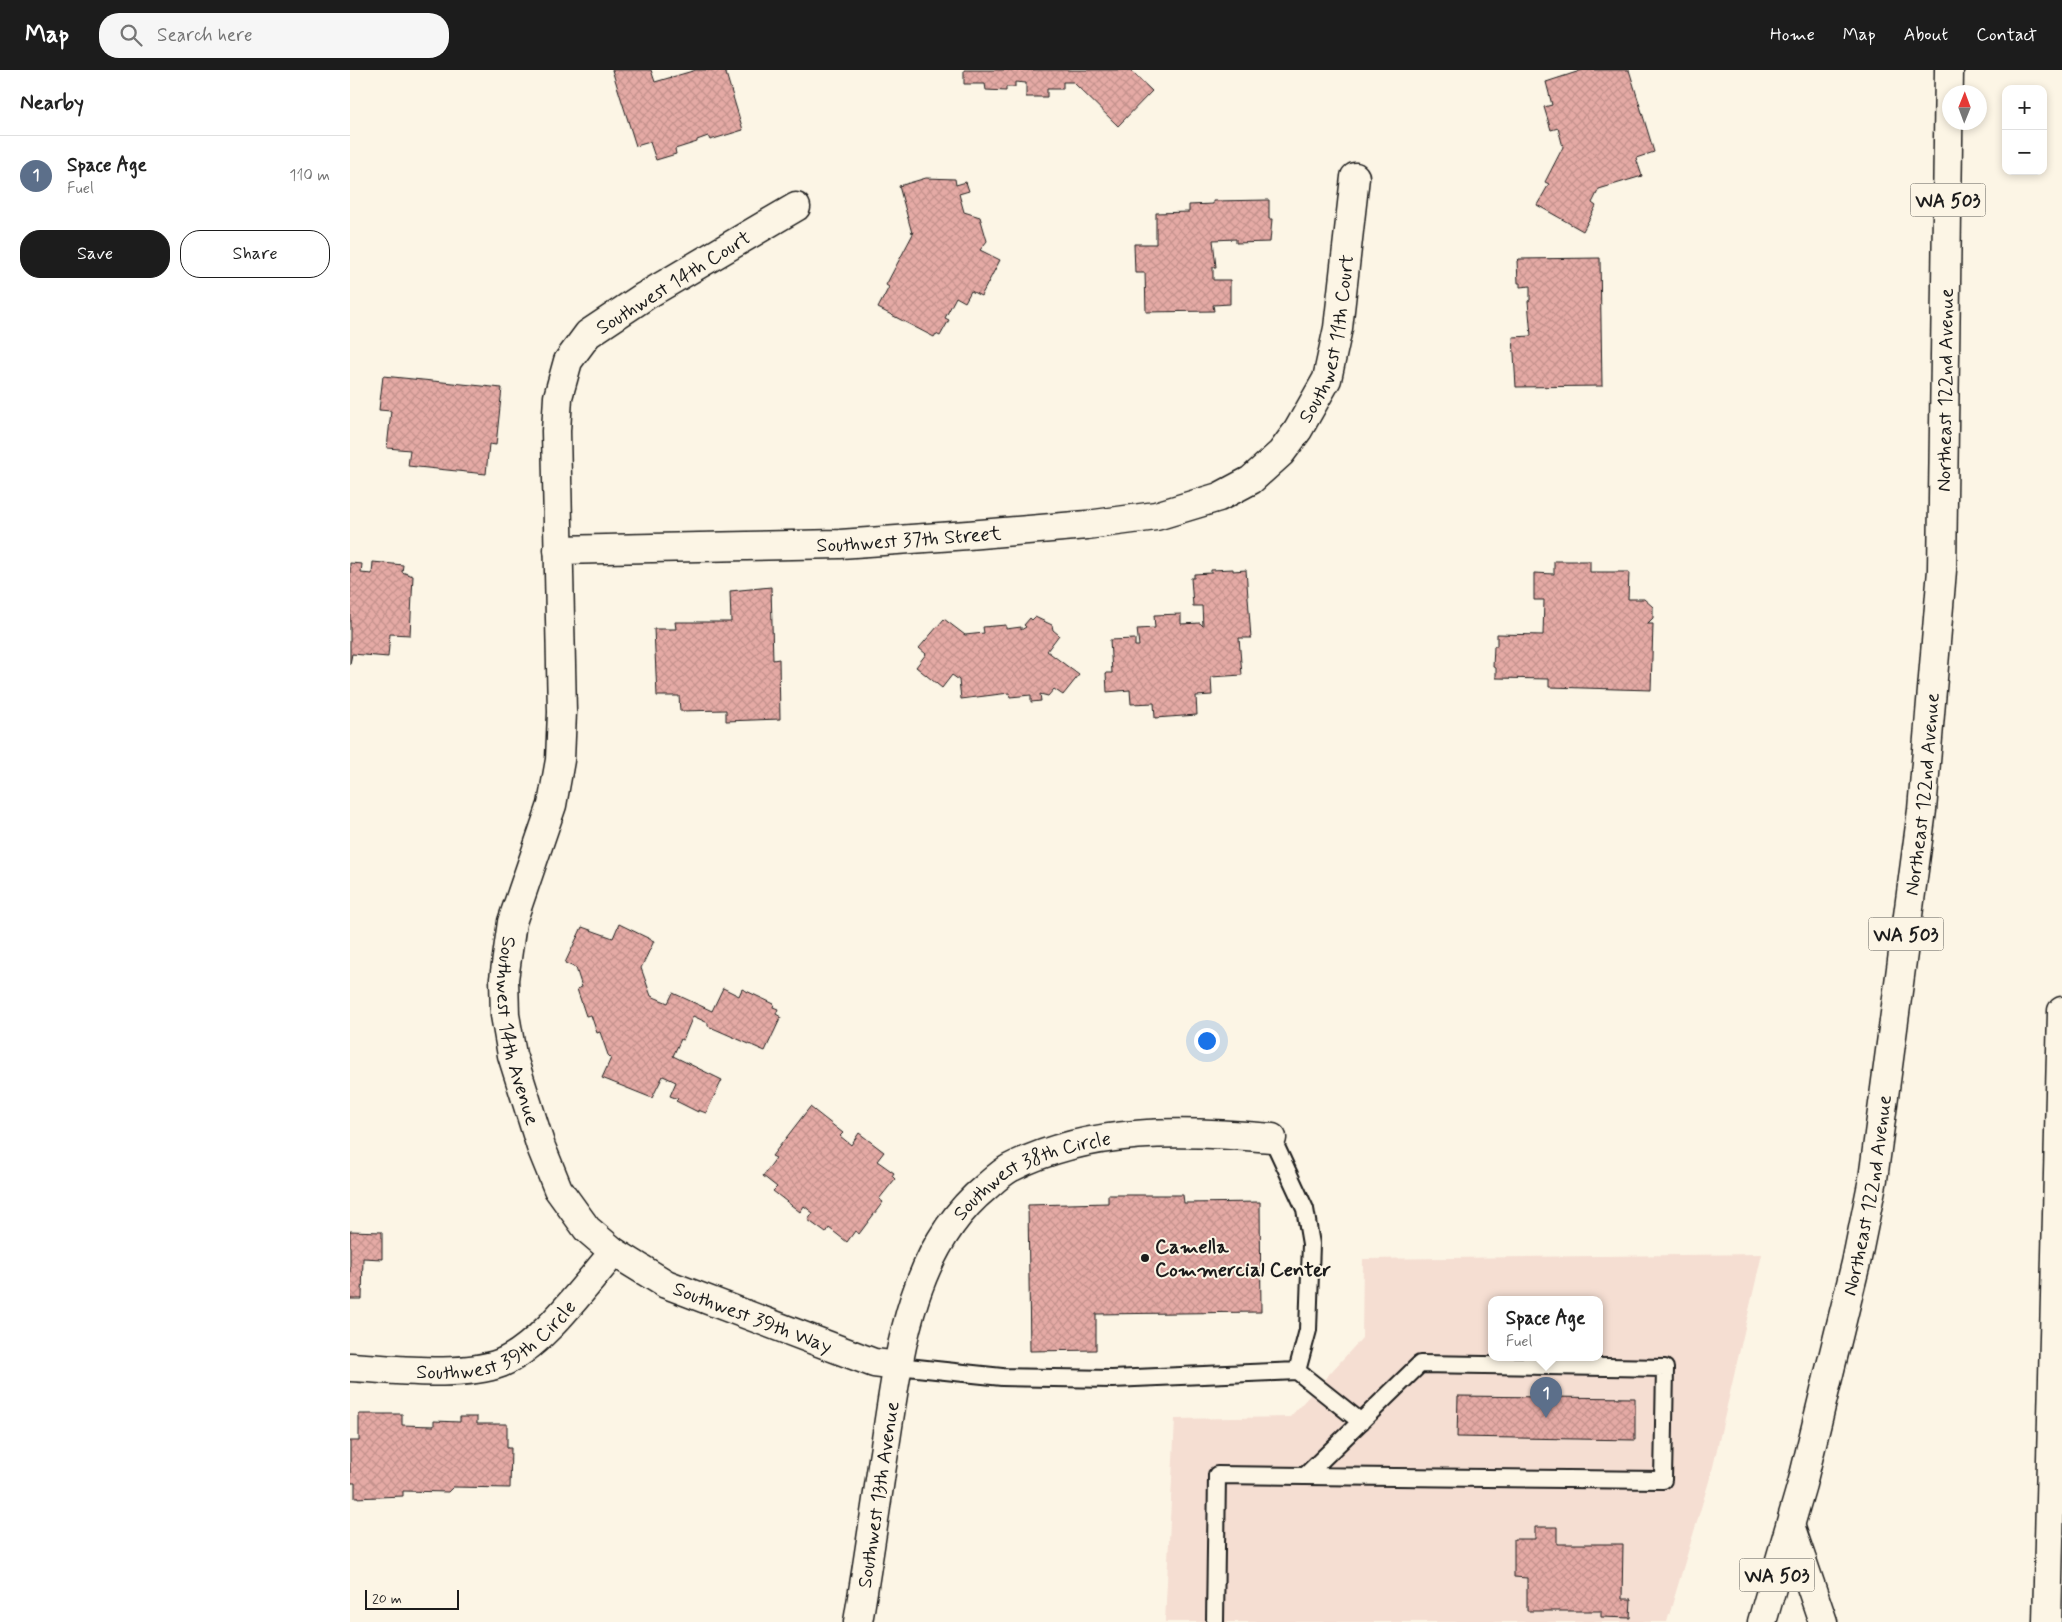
<!DOCTYPE html>
<html lang="en">
<head>
<meta charset="utf-8">
<style>
  body { margin:0; font-family:Mynerve,sans-serif; background:#f6f6f6; color:#222 }
  .controls { position:absolute; right:15px; top:15px; display:grid; overflow:hidden; border-radius:10px; box-shadow:0 2px 8px #0003 }
  .controls button { width:45px; height:45px; display:grid; place-items:center; padding:0; border:0; border-bottom:1px solid #e0e0e0; background:#fff; color:#222; font:25px sans-serif }
  .compass { position:absolute; left:1592px; top:15px; width:45px; height:45px; border-radius:50%; background:#fff; box-shadow:0 2px 8px #0003; rotate:1deg }
  .scale { position:absolute; left:15px; bottom:12px; width:94px; box-sizing:border-box; padding-left:5px; border:2px solid #1c1c1c; border-top:0; font-size:14px; line-height:18px; white-space:nowrap; color:#1c1c1c; -webkit-text-stroke:4px #fcf5e5; paint-order:stroke }
  .you { position:absolute; left:856px; top:970px; width:18px; height:18px; margin:-12px; border:4px solid #fff; border-radius:50%; background:#1a73e8; box-shadow:0 0 0 8px #1a73e833 }
  .badge { display:grid; place-items:center; width:32px; height:32px; border-radius:50%; background:#1c1c1c; color:#fff; font-size:16px; font-weight:700 }
  .pin { position:absolute; translate:-50% -41px; filter:drop-shadow(0 1px 2px #0008) }
  .pin::after { content:''; position:absolute; top:26px; width:18px; height:15px; background:inherit; clip-path:polygon(0 0,100% 0,50% 100%) }
  .popup { position:absolute; left:1138px; top:1226px; width:115px; height:65px; box-sizing:border-box; display:grid; place-content:center; border-radius:10px; background:#fff; filter:drop-shadow(0 1px 4px #0005); font-size:16px; white-space:nowrap; color:#767676 }
  .popup b { font-size:19px; color:#222 }
  .popup::after { content:''; position:absolute; left:50%; top:100%; margin-left:-10px; border:10px solid transparent; border-top-color:#fff }
  .list { margin:0; padding:0; list-style:none }
  h2 { display:flex; justify-content:space-between; align-items:center; height:65px; margin:0; padding:0 20px; font-size:21px }
  h2 small { font-size:16px; font-weight:400; color:#767676 }
  .list li { display:grid; grid-template-columns:32px 1fr auto; gap:15px; align-items:center; box-sizing:border-box; height:80px; padding:0 20px; border-top:1px solid #e0e0e0 }
  .list b { display:block; font-size:19px; white-space:nowrap }
  .list p { margin:0; font-size:16px; white-space:nowrap; color:#767676 }
  .list em { font-size:16px; font-style:normal; color:#767676 }
  .actions { display:flex; gap:10px; padding:15px 20px }
  .actions a { flex:1; padding:11px 0; border:1px solid #1c1c1c; border-radius:20px; text-align:center; font-size:18px; color:#1c1c1c }
  .actions .main { background:#1c1c1c; color:#fff }
  .icon { flex:none; width:28px; height:28px; fill:none; stroke:currentColor; stroke-width:2; stroke-linecap:round; stroke-linejoin:round }
  .map { position:relative; flex:none; width:1712px; height:1552px; overflow:hidden }
  header { display:flex; align-items:center; gap:30px; box-sizing:border-box; height:70px; padding:0 25px; background:#1c1c1c; color:#fff }
  header strong { font-size:24px }
  nav { display:flex; gap:28px; margin-inline-start:auto; font-size:18px }
  .search { width:350px; height:45px; background:#f6f6f6; display:flex; align-items:center; gap:12px; box-sizing:border-box; padding:0 18px; border-radius:20px; color:#767676; font-size:19px }
  main { display:flex }
  aside { flex:1; background:#fff }
  .map>svg:first-child { display:block }
</style>
</head>
<body>
<header>
<strong>Map</strong>
<div class="search"><svg class="icon" aria-label="search" viewBox="0 0 24 24"><circle cx="10" cy="10" r="6"/><path d="M15 15l6 6"/></svg>Search here</div>
<nav><a>Home</a><a>Map</a><a>About</a><a>Contact</a></nav>
</header>
<main>
<aside>
<h2>Nearby<small></small></h2>
<ul class="list">
<li><span class="badge" style="background:#5c6f8a">1</span><div><b>Space Age</b><p>Fuel</p></div><em>110 m</em></li>
</ul>
<div class="actions"><a class="main">Save</a><a>Share</a></div>
</aside>
<div class="map">
<svg width="1712" height="1552" viewBox="0 0 1712 1552">
  <defs>
    <pattern id="building-cross-hatch" width="8" height="8" patternUnits="userSpaceOnUse" patternTransform="scale(1.25)"><rect width="8" height="8" fill="#e5aaa5"/><path d="M0 0l8 8M0 8l8-8" fill="none" stroke="#c4928d"/></pattern>
  </defs>
  <rect width="100%" height="100%" fill="#fcf5e5"/>
  <filter id="ink" filterUnits="userSpaceOnUse"><feTurbulence type="fractalNoise" baseFrequency=".02" numOctaves="2"/><feDisplacementMap in="SourceGraphic" scale="10" xChannelSelector="R" yChannelSelector="G"/><feConvolveMatrix kernelMatrix="1 2 1 2 8 2 1 2 1" color-interpolation-filters="sRGB"/></filter>
  <g filter="url(#ink)">
    <path fill="#f5ded2" fill-rule="evenodd" d="M1412,1184L1362,1401L1317,1552H815L825,1349L940,1347L1012,1268L1013,1189ZM1142,1229H1250V1287H1142Z"/>
    <path fill="url(#building-cross-hatch)" stroke="#1c1c1c" d="M262,0H301L305,12L346,0H375L393,60L360,70L358,66L347,70V72L325,79L326,84L306,90L300,72L286,76Z
      M614,0H780L802,21L768,56L723,12H713V19H697V27H676V13L665,12V17H656V21L636,20L635,14H614Z
      M1233,0H1279L1304,82L1286,88L1292,106L1249,119L1242,133L1246,136L1233,161L1187,135L1199,114L1195,112L1213,77L1208,58L1201,60L1194,37L1202,35L1196,12Z
      M576,108L605,109L606,115L616,112L619,121L609,124L614,142L630,147L637,171L630,180L650,190L631,226L621,221L615,232L606,227L595,248L599,250L590,266L586,264L584,267L528,238L539,217L536,215L564,162L562,163L549,116Z
      M919,130V149H922L920,172L886,173V169L863,170L866,197H863V210H880V234L863,235L864,241L796,242L795,203H785L784,174H806V143L839,142V135L863,134V131Z
      M1250,188L1252,316L1166,317L1163,267L1181,266L1178,231L1180,230V216L1170,217V213H1168L1167,191L1169,189Z
      M33,306L152,318L146,375L139,374L136,404L58,396L60,380L37,378L41,341L29,340Z
      M1204,491H1240V502H1279L1278,529H1294L1303,537V548L1297,554H1303L1301,620L1199,617V609L1146,608V598L1143,597L1144,576H1147V564L1193,565L1194,530H1184V503L1204,504Z
      M23,492L53,495L52,502L63,506L60,565L40,564L38,587L2,584L0,594V493L12,494L11,503L22,504Z
      M883,499V501L896,500L901,568H889L892,605L861,607L862,625L846,626L847,645L805,648L804,633L781,634L780,620L757,622L756,603H762L760,570L785,569V576H789L787,559L805,558L804,545L831,544V554L850,553L853,556L852,536H843L841,508H844V504L861,503V500Z
      M421,517L423,590L429,589L430,649L376,651V640L330,641L329,626H307L304,559H326L325,552H381L380,521Z
      M685,547L702,555L703,560L709,565L697,581L729,605L713,625L704,619L698,626L690,624L691,631L681,632V625L660,627L659,623L611,629L609,610L602,605L592,618L566,597L576,584L569,578L594,549L615,565L634,563L633,557L656,555V559L671,557V560L676,557L674,555L680,548L682,550Z
      M269,854L304,871L291,898L301,926L318,933L323,923L362,941L373,918L389,926L392,919L424,934L423,937L428,939L426,944L431,947L415,981L358,956V953L343,946L333,970L331,969L323,986L372,1010L356,1043L348,1040V1042L326,1031L328,1029L320,1026L326,1012L313,1006L302,1028L252,1008L261,988L258,985L250,962L247,963L241,945L236,946L227,919L232,917L226,898L215,893L232,857L263,868Z
      M460,1037L493,1063L490,1066L501,1075L509,1063L534,1082L527,1091L544,1103L542,1106L545,1109L529,1129L533,1132L509,1164L505,1161L497,1172L479,1158L476,1163L458,1150L463,1143L454,1136L450,1142L423,1121L427,1117L413,1106L426,1088L422,1086Z
      M758,1125H833L834,1133L910,1132L911,1242L746,1244V1280L680,1281L678,1135L758,1133Z
      M0,1161L32,1162V1189L13,1188L12,1229H0Z
      M1108,1326L1285,1328V1370L1107,1367Z
      M9,1344H52V1355L84,1356V1351L110,1352V1347H127V1354H157V1378H161L160,1418L103,1417L98,1422L53,1421V1426L5,1428V1413H0V1371H9Z
      M1185,1457H1207V1474H1273L1272,1529H1281L1280,1548L1251,1547V1541H1177V1508L1164,1507V1469H1185Z"/>
    <g fill="none" stroke-linecap="round" stroke-linejoin="round">
      <g stroke="#1c1c1c" stroke-width="20">
        <path id="lane" d="M548,1296L652,1307L762,1309L947,1301L958,1260L961,1174L955,1139L922,1068
          M947,1301L1011,1352
          M865,1552L867,1405L955,1406L1070,1294L1315,1298L1313,1410L955,1406"/>
      </g>
      <g stroke="#1c1c1c" stroke-width="31">
        <g id="street">
          <path id="s1" d="M446,137L295,226L238,264L218,291L208,327L206,361L212,642L210,690L202,735L162,852L154,909L155,945L162,985L191,1077L208,1119L237,1159L264,1182L316,1214L524,1293L548,1296"/>
          <path id="s2" d="M208,480L490,474L618,465L737,455L806,446L869,427L901,410L931,383L948,360L977,309L988,258L1005,107"/>
          <path id="s3" d="M0,1297C44,1299 111,1308 151,1293C191,1277 235,1215 264,1182"/>
          <path id="s4" d="M508,1552C517,1498 525,1444 533,1389C548,1295 557,1182 636,1117C643,1111 651,1103 660,1098C740,1057 834,1060 922,1068"/>
          <path d="M1697,1552L1712,941"/>
        </g>
      </g>
      <g stroke="#1c1c1c" stroke-width="31">
        <g id="highway">
          <path d="M1441,1458L1473,1552"/>
          <path id="s5" d="M1412,1552L1452,1414L1506,1193L1523,1109L1572,740L1592,500L1599,0"/>
        </g>
      </g>
      <use href="#lane" stroke="#fcf5e5" stroke-width="16"/>
      <use href="#street" stroke="#fcf5e5" stroke-width="28"/>
      <use href="#highway" stroke="#fcf5e5" stroke-width="28"/>
    </g>
  </g>
  <circle fill="#1c1c1c" stroke="#fcf5e5" stroke-width="2" cx="795" cy="1188" r="5"/>
  <g text-anchor="middle" stroke-width="4" stroke-linejoin="round" paint-order="stroke">
    <g fill="#fcf5e5" stroke="#5f5d58" stroke-width="1">
      <rect x="1560.5" y="113.5" width="75" height="33" rx="4"/>
      <rect x="1518.5" y="847.5" width="75" height="33" rx="4"/>
      <rect x="1389.5" y="1488.5" width="75" height="33" rx="4"/>
    </g>
    <g font-size="19" font-weight="bold" fill="#1c1c1c">
      <text x="1598" y="137">WA 503</text>
      <text x="1556" y="871">WA 503</text>
      <text x="1427" y="1512">WA 503</text>
    </g>
    <g font-size="20" fill="#1c1c1c" stroke="#fcf5e5">
      <text transform="translate(323 212) rotate(-32)" y="7">Southwest 14th Court</text>
      <text dy="7" stroke="none"><textPath href="#s2" startOffset="868">Southwest 11th Court</textPath></text>
      <text dy="7" stroke="none"><textPath href="#s5" startOffset="1250">Northeast 122nd Avenue</textPath></text>
      <text dy="7" stroke="none"><textPath href="#s2" startOffset="351">Southwest 37th Street</textPath></text>
      <text dy="7" stroke="none"><textPath href="#s5" startOffset="845">Northeast 122nd Avenue</textPath></text>
      <text dy="7" stroke="none"><textPath href="#s1" startOffset="958">Southwest 14th Avenue</textPath></text>
      <text dy="7" stroke="none"><textPath href="#s4" startOffset="510">Southwest 38th Circle</textPath></text>
      <text dy="7" stroke="none"><textPath href="#s5" startOffset="440">Northeast 122nd Avenue</textPath></text>
      <text dy="7" stroke="none"><textPath href="#s1" startOffset="1362">Southwest 39th Way</textPath></text>
      <text dy="7" stroke="none"><textPath href="#s3" startOffset="156">Southwest 39th Circle</textPath></text>
      <text dy="7" stroke="none"><textPath href="#s4" startOffset="129">Southwest 13th Avenue</textPath></text>
    </g>
    <g font-size="20" font-weight="bold" fill="#1c1c1c" stroke="#fcf5e5" text-anchor="start">
      <text x="805" y="1183">Camella<tspan x="805" dy="23">Commercial Center</tspan></text>
    </g>
  </g>
</svg>
<div class="controls">
<button>+</button>
<button>−</button>
</div>
<svg class="compass" viewBox="-18 -18 36 36"><path d="M0-13l5 13h-10z" fill="#e53935"/><path d="M0 13l5-13h-10z" fill="#767676"/></svg>
<div class="scale">20 m</div>
<div class="you"></div>
<div class="pin badge" style="left:1196px;top:1348px;background:#5c6f8a">1</div>
<div class="popup"><b>Space Age</b>Fuel</div>
</div>
</main>
</body>
</html>
